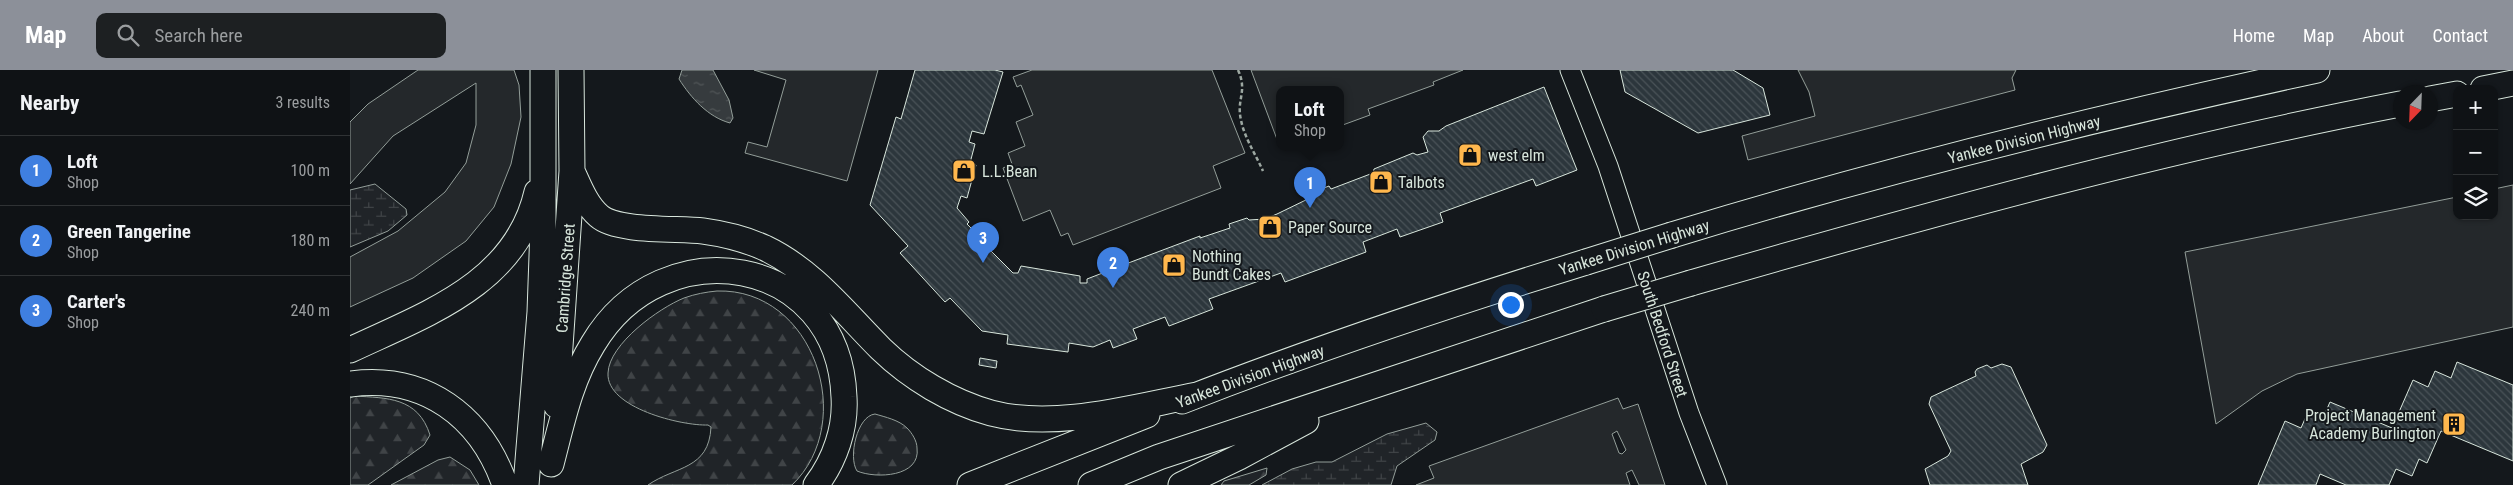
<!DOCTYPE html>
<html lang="en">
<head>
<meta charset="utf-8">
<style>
  body { margin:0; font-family:"Roboto Condensed",sans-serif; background:#1d2022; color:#f1f3f6 }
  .controls { position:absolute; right:15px; top:15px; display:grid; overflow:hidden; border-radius:10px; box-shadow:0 1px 4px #0004 }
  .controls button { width:45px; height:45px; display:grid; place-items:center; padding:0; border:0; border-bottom:1px solid #2f3234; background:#0f1215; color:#f1f3f6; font:25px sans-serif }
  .compass { position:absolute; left:2043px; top:15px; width:45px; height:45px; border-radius:50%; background:#0f1215; box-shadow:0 1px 4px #0004; rotate:203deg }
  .you { position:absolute; left:1160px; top:234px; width:18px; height:18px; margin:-12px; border:4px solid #fff; border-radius:50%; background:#1a73e8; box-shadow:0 0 0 8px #1a73e833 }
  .badge { display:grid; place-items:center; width:32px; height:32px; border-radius:50%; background:#8c9099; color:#fff; font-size:16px; font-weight:700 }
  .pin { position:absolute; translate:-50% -41px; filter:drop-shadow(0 1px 2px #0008) }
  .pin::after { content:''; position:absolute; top:26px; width:18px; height:15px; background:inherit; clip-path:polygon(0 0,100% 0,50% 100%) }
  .popup { position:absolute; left:926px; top:16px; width:68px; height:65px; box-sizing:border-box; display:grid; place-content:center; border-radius:10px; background:#0f1215; filter:drop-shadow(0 1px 4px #0005); font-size:16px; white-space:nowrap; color:#9b9ea0 }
  .popup b { font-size:19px; color:#f1f3f6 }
  .popup::after { content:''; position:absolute; left:50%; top:100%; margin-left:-10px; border:10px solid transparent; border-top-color:#0f1215 }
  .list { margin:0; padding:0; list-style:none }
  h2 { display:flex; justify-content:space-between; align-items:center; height:65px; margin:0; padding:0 20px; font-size:21px }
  h2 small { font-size:16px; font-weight:400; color:#9b9ea0 }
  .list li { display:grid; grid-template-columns:32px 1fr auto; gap:15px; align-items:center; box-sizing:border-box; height:70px; padding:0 20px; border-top:1px solid #2f3234 }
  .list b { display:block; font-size:19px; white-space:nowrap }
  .list p { margin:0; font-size:16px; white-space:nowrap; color:#9b9ea0 }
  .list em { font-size:16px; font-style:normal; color:#9b9ea0 }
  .icon { flex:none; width:28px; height:28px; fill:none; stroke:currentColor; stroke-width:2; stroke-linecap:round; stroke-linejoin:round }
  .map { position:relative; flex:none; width:2163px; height:415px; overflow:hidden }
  header { display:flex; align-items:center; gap:30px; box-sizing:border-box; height:70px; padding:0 25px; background:#8c9099; color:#fff }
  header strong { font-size:24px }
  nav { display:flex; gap:28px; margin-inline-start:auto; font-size:18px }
  .search { width:350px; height:45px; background:#1d2022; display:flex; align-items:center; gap:12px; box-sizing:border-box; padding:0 18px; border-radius:10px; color:#9b9ea0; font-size:19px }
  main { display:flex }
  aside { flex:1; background:#0f1215 }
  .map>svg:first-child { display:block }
</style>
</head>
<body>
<header>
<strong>Map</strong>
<div class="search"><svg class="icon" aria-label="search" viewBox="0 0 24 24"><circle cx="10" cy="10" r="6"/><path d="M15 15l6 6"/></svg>Search here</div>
<nav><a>Home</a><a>Map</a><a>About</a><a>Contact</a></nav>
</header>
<main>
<aside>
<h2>Nearby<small>3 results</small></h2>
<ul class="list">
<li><span class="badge" style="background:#3f7fe0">1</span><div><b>Loft</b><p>Shop</p></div><em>100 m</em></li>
<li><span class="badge" style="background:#3f7fe0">2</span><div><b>Green Tangerine</b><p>Shop</p></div><em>180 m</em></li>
<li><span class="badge" style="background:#3f7fe0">3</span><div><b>Carter's</b><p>Shop</p></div><em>240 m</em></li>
</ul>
</aside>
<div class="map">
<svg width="2163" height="415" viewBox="0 0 2163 415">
  <defs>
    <pattern id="forest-firs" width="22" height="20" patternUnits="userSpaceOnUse" patternTransform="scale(1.25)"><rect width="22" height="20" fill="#202428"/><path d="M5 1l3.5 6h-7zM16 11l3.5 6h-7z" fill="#404447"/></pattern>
    <pattern id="wetland-marsh" width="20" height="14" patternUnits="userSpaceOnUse" patternTransform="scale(1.25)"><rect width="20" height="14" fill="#202428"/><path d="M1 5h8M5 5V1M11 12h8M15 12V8" fill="none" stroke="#404447"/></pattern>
    <pattern id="water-ripples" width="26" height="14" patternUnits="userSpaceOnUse" patternTransform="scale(1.25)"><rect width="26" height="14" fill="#363b3e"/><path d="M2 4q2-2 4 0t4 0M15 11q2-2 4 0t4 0" fill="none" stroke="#525759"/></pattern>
    <pattern id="building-back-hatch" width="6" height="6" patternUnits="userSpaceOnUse" patternTransform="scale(1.25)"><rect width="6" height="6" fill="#2c363c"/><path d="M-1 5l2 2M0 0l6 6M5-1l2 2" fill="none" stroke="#4a5358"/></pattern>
  </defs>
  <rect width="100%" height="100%" fill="#14181c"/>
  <path fill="url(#forest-firs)" stroke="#939e99" d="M367,221C464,218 508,352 442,415H298C325,396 359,400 361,357L358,355C332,356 256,338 258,303C259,274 309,238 334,228C345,224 356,222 367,221Z
    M4,326C37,328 68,327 80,365L74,375L18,415H0V328Z
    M525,344C535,347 549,350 557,358C562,363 567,371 567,378C571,407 526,409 507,401C498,387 507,346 525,344Z
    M100,387L120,400L129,415H41L88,390Z
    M917,398L916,405L899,415H871L874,411Z"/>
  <path fill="url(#wetland-marsh)" stroke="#939e99" d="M25,114L56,139L57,145L38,161L0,177V120Z
    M1076,353L1087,362L1085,370L1047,396L1041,415H912L942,399L966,392H982L1037,364Z"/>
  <path fill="#24282b" stroke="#939e99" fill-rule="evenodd" d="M68,0H164L169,15L171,47L161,94L144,137L116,171L63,208L0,237V187L48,161L95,122L116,93L126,55V13L43,66L0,114V52L18,34Z
    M404,0H528L497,111L395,83L398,72L417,77L436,10Z
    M682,0H862L895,83L863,96L871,118L723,175L718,163L711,166L700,140L673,151L653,98L662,94L658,83L675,76L666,52L683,45L671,15L667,17L663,7Z
    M901,0H1113L1083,12L1084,15L1018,39L1020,45L990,56V19H930V71L928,72Z
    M1448,0H1666L1662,8L1665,20L1398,90L1392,66L1465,46L1459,22Z
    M2163,115V257L1947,304L1912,321L1866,354L1835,182L2107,127V146H2144V119Z
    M1268,328L1273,339L1288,334L1315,415H1289L1282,400L1276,403L1280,415H1066L1084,408L1079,396ZM1267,361L1276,380L1272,384L1269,383L1262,364Z"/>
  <path fill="url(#water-ripples)" stroke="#939e99" d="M332,0H363L379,30L383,48L380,53C358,47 341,28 329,9Z"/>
  <path fill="url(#building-back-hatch)" stroke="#d8e6dc" d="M565,0H645L653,2L634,64L622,61L619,72L625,74L620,93L626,95L617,128L611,126L607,138L619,152L617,154L630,167L629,169L663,203H668L671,196L730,206V213H737V209L781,192L850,166V168L880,158L879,154L897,148L899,150L915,149L927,144L962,127L961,123L979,116L981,119L1023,103L1024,99L1063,83L1067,85L1078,82L1073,67L1078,61H1089L1096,56L1194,17L1227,100L1186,116L1183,109L1090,143L1093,152L1050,167L1047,159L1013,172L1016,182L935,212L931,203L859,229L863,239L819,256L815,247L783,259L787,269L763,278L760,270L743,277L719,273L718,282L657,274L658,265L632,261L600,228L595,232L550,183L558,176L520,135L546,47L551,49Z
    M1270,0H1383L1413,18L1420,45L1348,63L1275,22Z
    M630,288L647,291L646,298L629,295Z
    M2107,292L2163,315V391L2091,361L2077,393L2069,389L2062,406L2046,399L2039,415H1996L1970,404L1966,415H1908L1935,351L1951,358L1958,342L1973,348L1980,332L2042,358L2063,310L2078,317L2085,301L2101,308Z
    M1652,294L1661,297L1697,375L1693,382L1671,394L1678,415H1580L1575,399L1598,386L1601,381L1579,334L1581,327L1626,306L1625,302L1627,299L1637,295L1641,298Z"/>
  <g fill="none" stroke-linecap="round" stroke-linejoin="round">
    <g stroke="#d8e6dc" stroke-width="21">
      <path id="secondary" d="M1220,0L1258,96L1339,343L1367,415"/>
    </g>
    <g stroke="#d8e6dc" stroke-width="27">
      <path id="highway" d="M2133,19L2163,13
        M2080,29L2107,24
        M222,101C229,116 236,135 249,146C267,162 328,158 353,161C375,164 395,169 415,178C463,201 494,242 531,279C561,308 601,332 641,343C705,360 783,337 847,325
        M1322,165C1534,100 1750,47 1967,0
        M1341,213C1576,145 1811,80 2050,34
        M0,280C76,244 166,214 187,122
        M0,314C75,304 131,346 155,415
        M832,331C965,279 1100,234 1236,192
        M206,335L222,101L221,0
        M201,394C212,352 220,311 243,274C313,156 489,185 494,327C496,358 485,390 466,415
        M176,415L190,242L193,158V0
        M620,415L797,345
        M741,415L809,387L1254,239
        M831,415L889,387L956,351"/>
    </g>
    <path stroke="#9da8a2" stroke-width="2.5" stroke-dasharray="4 2.5" stroke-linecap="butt" d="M888,0C898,22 886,29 891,50C894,67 906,85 913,101"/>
    <use href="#secondary" stroke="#14181c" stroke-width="19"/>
    <use href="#highway" stroke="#14181c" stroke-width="25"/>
    <g stroke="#d8e6dc" stroke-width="27" stroke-linecap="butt">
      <path id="highway-bridge" d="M1236,192L1322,165
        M1254,239L1341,213"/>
    </g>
    <use href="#highway-bridge" stroke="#14181c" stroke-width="25"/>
  </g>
  <defs>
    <g id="shop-square" transform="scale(1.25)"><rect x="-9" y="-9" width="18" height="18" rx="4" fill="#ffb74d" stroke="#14181c"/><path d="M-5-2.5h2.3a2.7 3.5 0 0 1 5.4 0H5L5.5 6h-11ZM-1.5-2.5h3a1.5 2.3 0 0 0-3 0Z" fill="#111"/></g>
    <g id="building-square" transform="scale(1.25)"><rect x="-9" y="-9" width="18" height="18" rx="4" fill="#ffb74d" stroke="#14181c"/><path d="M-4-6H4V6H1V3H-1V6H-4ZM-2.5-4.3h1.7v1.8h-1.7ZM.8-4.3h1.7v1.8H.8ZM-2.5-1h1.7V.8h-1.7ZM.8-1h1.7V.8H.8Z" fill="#111"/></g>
  </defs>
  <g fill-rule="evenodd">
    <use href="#shop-square" x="1120" y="85"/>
    <use href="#shop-square" x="614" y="101"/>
    <use href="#shop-square" x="1031" y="112"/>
    <use href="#shop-square" x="920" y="157"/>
    <use href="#shop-square" x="824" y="195"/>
    <use href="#building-square" x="2104" y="354"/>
  </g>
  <g text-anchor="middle" stroke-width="4" stroke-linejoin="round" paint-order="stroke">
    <g font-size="16" fill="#d8e6dc" stroke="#14181c">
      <text transform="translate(1674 69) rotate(-14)" y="6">Yankee Division Highway</text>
      <text transform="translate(1284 177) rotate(-17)" y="6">Yankee Division Highway</text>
      <text transform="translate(215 208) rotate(-86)" y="6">Cambridge Street</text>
      <text transform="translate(1313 264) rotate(72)" y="6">South Bedford Street</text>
      <text transform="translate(900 306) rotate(-20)" y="6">Yankee Division Highway</text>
    </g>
    <g font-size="16" fill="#d8e6dc" stroke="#14181c" text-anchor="start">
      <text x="1138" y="91">west elm</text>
      <text x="632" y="107">L.L.Bean</text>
      <text x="1048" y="118">Talbots</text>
      <text x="938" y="163">Paper Source</text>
      <text x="842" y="192">Nothing<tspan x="842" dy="18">Bundt Cakes</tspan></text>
      <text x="2086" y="351" text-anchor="end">Project Management<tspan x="2086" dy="18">Academy Burlington</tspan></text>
    </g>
  </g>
</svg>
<div class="controls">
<button>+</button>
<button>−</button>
<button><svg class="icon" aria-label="layers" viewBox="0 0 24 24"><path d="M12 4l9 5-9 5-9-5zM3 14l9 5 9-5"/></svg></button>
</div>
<svg class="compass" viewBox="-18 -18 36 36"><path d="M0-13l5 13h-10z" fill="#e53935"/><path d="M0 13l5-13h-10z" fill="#9b9ea0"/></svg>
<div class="you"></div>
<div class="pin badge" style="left:960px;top:138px;background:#3f7fe0">1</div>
<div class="popup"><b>Loft</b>Shop</div>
<div class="pin badge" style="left:763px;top:218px;background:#3f7fe0">2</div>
<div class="pin badge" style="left:633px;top:193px;background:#3f7fe0">3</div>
</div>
</main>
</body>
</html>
